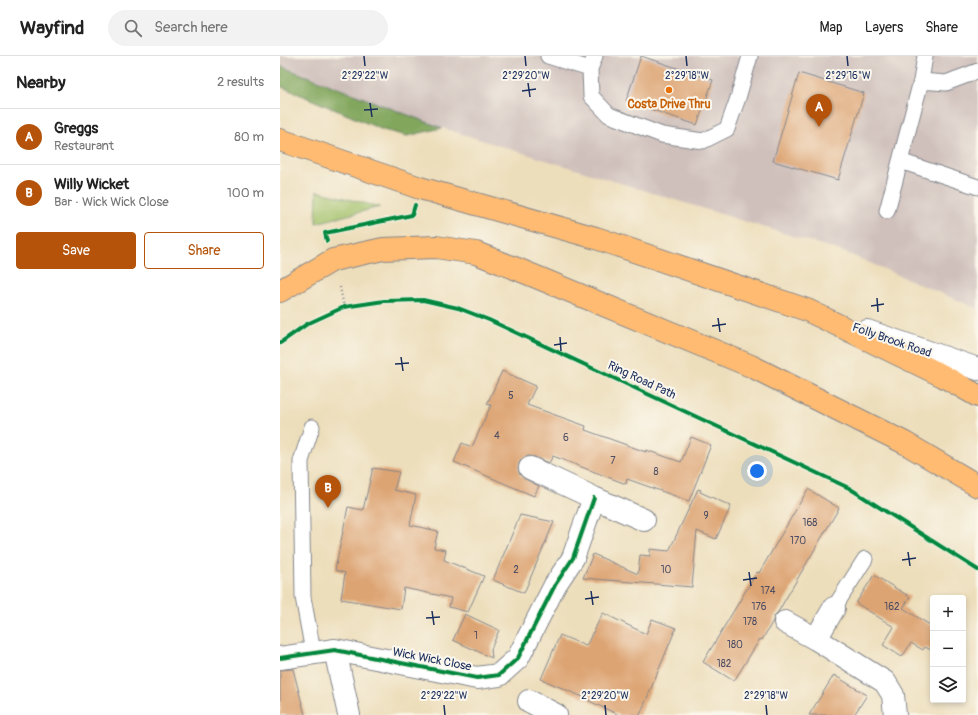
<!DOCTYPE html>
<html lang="en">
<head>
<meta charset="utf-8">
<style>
  body { margin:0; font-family:Pangolin,sans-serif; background:#f2f2f2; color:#222 }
  .controls { position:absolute; right:12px; bottom:12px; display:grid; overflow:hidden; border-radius:4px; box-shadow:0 2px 6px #0003 }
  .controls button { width:36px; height:36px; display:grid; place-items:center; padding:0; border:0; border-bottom:1px solid #e0e0e0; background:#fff; color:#222; font:20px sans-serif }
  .you { position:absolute; left:477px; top:415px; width:14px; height:14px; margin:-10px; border:3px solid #fff; border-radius:50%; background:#1a73e8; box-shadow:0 0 0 6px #1a73e833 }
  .badge { display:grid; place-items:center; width:26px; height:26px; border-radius:50%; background:#b45309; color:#fff; font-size:13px; font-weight:700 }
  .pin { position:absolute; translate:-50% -33px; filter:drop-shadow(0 1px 2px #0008) }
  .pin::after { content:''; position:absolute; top:21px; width:14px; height:12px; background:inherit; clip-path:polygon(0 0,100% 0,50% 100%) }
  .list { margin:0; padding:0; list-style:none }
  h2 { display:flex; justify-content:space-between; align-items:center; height:52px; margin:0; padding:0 16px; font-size:17px }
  h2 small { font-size:13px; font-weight:400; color:#767676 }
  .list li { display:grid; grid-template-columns:26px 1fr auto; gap:12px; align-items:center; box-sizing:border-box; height:56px; padding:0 16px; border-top:1px solid #e0e0e0 }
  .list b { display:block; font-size:15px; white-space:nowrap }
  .list p { margin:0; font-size:13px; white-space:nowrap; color:#767676 }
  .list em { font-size:13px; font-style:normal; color:#767676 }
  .actions { display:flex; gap:8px; padding:12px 16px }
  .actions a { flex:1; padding:9px 0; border:1px solid #b45309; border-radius:4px; text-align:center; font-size:14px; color:#b45309 }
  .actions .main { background:#b45309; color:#fff }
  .icon { flex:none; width:22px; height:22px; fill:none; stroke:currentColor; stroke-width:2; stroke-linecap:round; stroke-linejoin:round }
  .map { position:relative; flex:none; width:698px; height:659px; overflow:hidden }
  header { display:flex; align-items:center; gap:24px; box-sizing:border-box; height:56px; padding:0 20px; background:#fff; border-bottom:1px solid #e0e0e0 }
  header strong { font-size:19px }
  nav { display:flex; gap:22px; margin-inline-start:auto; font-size:14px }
  .search { width:280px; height:36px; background:#f2f2f2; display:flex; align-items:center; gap:10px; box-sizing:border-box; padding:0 14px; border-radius:22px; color:#767676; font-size:15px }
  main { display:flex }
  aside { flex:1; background:#fff }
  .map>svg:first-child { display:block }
</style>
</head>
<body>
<header>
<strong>Wayfind</strong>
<div class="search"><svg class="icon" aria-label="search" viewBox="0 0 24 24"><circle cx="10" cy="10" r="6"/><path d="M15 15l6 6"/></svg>Search here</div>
<nav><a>Map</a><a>Layers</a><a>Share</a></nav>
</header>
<main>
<aside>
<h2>Nearby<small>2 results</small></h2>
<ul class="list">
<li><span class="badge">A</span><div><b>Greggs</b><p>Restaurant</p></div><em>80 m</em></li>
<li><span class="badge">B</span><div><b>Willy Wicket</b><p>Bar · Wick Wick Close</p></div><em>100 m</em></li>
</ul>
<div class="actions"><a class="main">Save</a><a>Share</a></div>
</aside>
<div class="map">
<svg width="698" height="659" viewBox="0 0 698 659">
  <rect width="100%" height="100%" fill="#fbf7ec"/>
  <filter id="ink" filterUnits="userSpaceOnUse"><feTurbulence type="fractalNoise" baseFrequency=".025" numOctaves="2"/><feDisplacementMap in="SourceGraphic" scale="8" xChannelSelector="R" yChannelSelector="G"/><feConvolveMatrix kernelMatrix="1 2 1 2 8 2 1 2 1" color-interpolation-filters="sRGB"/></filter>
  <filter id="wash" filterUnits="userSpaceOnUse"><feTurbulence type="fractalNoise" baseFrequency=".012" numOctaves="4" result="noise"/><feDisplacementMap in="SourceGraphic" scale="16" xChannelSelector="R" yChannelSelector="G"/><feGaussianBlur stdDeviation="0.9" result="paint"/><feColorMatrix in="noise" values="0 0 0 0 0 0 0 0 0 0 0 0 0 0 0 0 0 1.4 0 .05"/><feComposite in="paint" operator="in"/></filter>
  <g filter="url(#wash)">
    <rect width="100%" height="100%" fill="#eddebb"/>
    <path fill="#cfc0bb" d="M0,0H698V253L564,196L162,72L0,10Z"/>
    <path fill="#a2c067" stroke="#5e7862" d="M37,135L100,151L36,167Z"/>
    <path fill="#81a65c" stroke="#4e6a5d" d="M0,10L162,72L127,80L103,74L2,31L0,30Z"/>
    <g id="blocks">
      <path fill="#dda473" d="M361,0L433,24L417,69L346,45Z
        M519,17L584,37L558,124L493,105Z
        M222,315L256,330L247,349L306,370L305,374L366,396V394L401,406L411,381L431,389L409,445L347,423L346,428L273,400L269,407L255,401L249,400L243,402L239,407L238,413L240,419L245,423L259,430L254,440L174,406L182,387L192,391L211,349L207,348Z
        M93,412L119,416L114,434L136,439L130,469L158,475L154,492L166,494L164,504L204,520L188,556L169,551L171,542L124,532L121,553L61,543L65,517L55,514L68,451L83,454Z
        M418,433L421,434L420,436L451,450L436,483L417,475L412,531L303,522L313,498L358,518L360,499L370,500V493L389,495Z
        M528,433L559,452L498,556L494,560L493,565L482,584L480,583L454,625L423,606L477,516L479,517Z
        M240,459L274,466L244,537L213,524Z
        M594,519L630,541L623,552L653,571V595L645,591L643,594L631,587L622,601L603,589L614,571L576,547Z
        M323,557L366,578L372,563L396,572L360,659H339L309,645L310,644L261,623L280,579L306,590Z
        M185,558L219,574L211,593L212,602L173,584Z
        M13,613L25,659H0V614Z
        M554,619L587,639L574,659H529Z"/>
    </g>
  </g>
  <g filter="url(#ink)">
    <use href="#blocks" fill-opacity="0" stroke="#84868c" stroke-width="1"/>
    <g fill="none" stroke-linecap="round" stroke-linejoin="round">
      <g stroke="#84868c" stroke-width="17">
        <path id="service" d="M268,0L310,13
          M315,0L310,13L311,40L329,59L382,79L423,85L447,73L458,42L470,0
          M641,25L666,27L698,15
          M620,105L698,131
          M607,155L641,25L645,0
          M32,371L21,405L23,541L33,596
          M554,552L585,503"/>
      </g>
      <g stroke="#84868c" stroke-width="24">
        <path id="minor" d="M587,275L698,313
          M250,412L314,442L364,464
          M505,566L536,583L605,626L613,639L615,659
          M536,583L554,552
          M55,594L69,659
          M0,602L55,594L197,622L219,619L238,602L275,529L293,502L314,442
          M249,645L276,659"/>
      </g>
      <g stroke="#84868c" stroke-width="24">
        <path id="trunk" d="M0,84L140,132L316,182L527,254L663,320L698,340
          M0,235L53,204L103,193L156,191L196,197L237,213L471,310L625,387L698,430"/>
      </g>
      <path stroke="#84868c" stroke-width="2.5" stroke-dasharray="1 3" stroke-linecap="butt" d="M46,180L45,177L132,159L133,156
        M60,231L64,251"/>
      <use href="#service" stroke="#fff" stroke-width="15"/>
      <use href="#minor" stroke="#fff" stroke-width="22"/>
      <use href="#trunk" stroke="#ffbb71" stroke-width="22"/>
      <g stroke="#fbf7ec" stroke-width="6">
        <path id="cycleway" d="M47,185L45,177L132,159L135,149
          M0,287L27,268L64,251L104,245L143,244L178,252L209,264L569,432L698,514
          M0,602L55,594L197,622L219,619L238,602L275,529L293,502L314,442"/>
      </g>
      <use href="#cycleway" stroke="#00873e" stroke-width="4"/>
    </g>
  </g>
  <path fill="none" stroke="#1b2f5e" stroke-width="1.5" d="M84,0L85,10M245,0L246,10M406,0L407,10M567,0L568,10M248,27L250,41M242,35L256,33M90,47L92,61M84,54L98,53M597,242L598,256M591,250L604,248M438,262L440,276M432,270L446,268M280,281L281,295M274,289L287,287M121,301L123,315M115,308L129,307M628,496L630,510M622,504L636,502M469,516L471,530M463,524L477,522M311,535L313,549M305,543L319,541M152,555L154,569M146,562L160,561M164,649L165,659M325,649L326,659M486,649L487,659"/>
  <circle fill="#e8710a" stroke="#fbf7ec" stroke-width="1.5" cx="389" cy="34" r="4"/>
  <g text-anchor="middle" stroke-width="4" stroke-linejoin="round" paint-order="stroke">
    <g font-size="10" fill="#4c4c63">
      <text x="231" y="343">5</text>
      <text x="217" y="383">4</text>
      <text x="286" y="385">6</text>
      <text x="333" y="408">7</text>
      <text x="376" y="419">8</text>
      <text x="426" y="463">9</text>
      <text x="530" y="470">168</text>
      <text x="518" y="488">170</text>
      <text x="236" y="517">2</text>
      <text x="386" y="517">10</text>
      <text x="488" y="538">174</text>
      <text x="479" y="554">176</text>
      <text x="612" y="554">162</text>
      <text x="470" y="569">178</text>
      <text x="196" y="583">1</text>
      <text x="455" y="592">180</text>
      <text x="444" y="611">182</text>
    </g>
    <g font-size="12" font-weight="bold" fill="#c56008" stroke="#fbf7ec">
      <text x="389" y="52">Costa Drive Thru</text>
    </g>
    <g font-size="12" fill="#1b2f5e" stroke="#fbf7ec">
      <text transform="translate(612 284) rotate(19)" y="4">Folly Brook Road</text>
      <text transform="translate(362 324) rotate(25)" y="4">Ring Road Path</text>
      <text transform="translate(152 603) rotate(11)" y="4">Wick Wick Close</text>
    </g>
  </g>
  <g font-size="10" text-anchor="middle" fill="#1b2f5e" stroke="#fbf7ec" stroke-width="4" stroke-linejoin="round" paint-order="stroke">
    <text x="85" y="23">2°29'22"W</text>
    <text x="246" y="23">2°29'20"W</text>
    <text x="407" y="23">2°29'18"W</text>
    <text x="568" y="23">2°29'16"W</text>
    <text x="164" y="643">2°29'22"W</text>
    <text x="325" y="643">2°29'20"W</text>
    <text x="486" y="643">2°29'18"W</text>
  </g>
</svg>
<div class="controls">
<button>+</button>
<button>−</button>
<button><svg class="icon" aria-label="layers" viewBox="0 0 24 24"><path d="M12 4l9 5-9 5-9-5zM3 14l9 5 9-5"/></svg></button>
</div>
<div class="you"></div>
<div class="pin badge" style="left:539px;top:71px">A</div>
<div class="pin badge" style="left:48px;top:452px">B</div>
</div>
</main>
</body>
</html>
